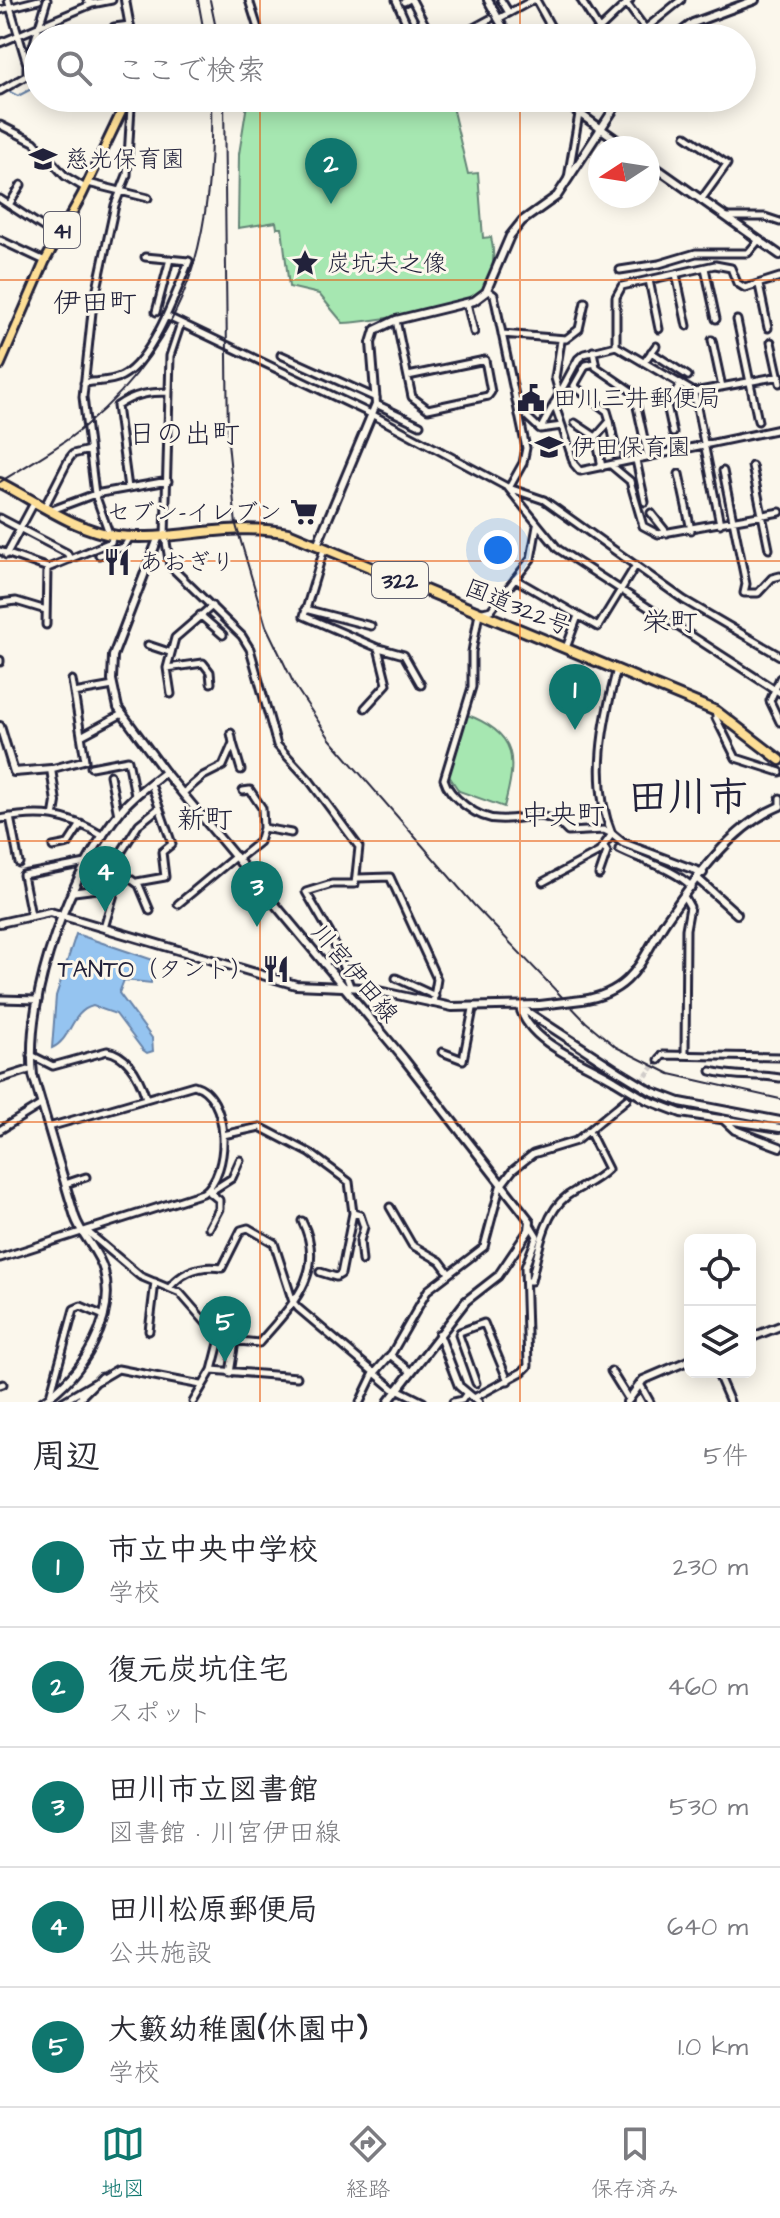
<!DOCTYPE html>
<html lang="ja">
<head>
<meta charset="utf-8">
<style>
  body { margin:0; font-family:"Architects Daughter","Klee One",sans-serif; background:#f2f2f3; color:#2b2b33 }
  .controls { position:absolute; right:24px; bottom:24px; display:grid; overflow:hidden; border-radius:12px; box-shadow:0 4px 20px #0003 }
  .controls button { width:72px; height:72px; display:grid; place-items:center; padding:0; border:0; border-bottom:2px solid #e1e1e2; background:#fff; color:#2b2b33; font:40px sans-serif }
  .compass { position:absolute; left:588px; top:136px; width:72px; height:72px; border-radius:50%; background:#fff; box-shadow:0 4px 20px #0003; rotate:258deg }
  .you { position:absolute; left:498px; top:550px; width:28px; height:28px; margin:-20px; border:6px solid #fff; border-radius:50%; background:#1a73e8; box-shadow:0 0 0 12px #1a73e833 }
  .badge { display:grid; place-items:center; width:52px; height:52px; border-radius:50%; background:#0f766e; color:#fff; font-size:26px; font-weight:700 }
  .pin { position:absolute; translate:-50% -66px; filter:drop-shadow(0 2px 4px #0008) }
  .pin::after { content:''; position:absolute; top:42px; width:28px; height:24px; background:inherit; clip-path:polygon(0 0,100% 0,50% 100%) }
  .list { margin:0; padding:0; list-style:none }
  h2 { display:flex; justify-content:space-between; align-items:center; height:104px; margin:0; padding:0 32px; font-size:34px }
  h2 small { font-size:26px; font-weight:400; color:#7c7c81 }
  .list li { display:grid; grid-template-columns:52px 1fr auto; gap:24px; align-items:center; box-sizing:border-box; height:120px; padding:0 32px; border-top:2px solid #e1e1e2 }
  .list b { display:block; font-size:30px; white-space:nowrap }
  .list p { margin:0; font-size:26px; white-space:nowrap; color:#7c7c81 }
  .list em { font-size:26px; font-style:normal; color:#7c7c81 }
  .icon { flex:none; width:44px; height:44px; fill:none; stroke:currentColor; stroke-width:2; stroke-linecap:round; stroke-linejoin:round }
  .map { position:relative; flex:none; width:780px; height:1402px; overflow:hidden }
  .search { position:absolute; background:#fff; box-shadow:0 4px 20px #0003; left:24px; right:24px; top:24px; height:88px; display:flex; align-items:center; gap:20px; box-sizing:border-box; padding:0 28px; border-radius:44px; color:#7c7c81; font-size:30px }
  .sheet { height:704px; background:#fff }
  nav { display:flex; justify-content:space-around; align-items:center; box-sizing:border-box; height:112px; border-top:2px solid #e1e1e2; background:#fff; font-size:22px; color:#7c7c81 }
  nav a { display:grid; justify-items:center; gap:4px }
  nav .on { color:#0f766e }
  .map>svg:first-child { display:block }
</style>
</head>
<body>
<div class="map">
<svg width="780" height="1402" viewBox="0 0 780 1402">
  <rect width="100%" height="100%" fill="#fbf7ec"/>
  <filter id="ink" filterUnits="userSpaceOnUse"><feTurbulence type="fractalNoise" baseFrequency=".0125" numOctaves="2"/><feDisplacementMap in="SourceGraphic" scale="16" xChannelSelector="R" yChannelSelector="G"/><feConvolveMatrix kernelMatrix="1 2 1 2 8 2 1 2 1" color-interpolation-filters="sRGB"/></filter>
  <g filter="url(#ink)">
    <path fill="#a6e7b1" stroke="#648476" stroke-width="2" d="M248,98H276L290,103L317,98H450L468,174L478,173L483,238L491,237C495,255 495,275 482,291C470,306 366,323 343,323L319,294L289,287L282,228H277L276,222L238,228L239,154Z
      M465,714C518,733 517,759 504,807L459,791L447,773Z"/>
    <path fill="#95c4f0" stroke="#6783a8" stroke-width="2" d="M76,934L153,960L151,983L124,980L119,993L152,1038L153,1051L147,1053L143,1050L116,1014L93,1006C70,1012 72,1039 52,1048L56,996Z"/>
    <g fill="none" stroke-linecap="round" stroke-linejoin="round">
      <path stroke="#6783a8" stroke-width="2" d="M0,95L8,91L18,96L37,86"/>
      <path stroke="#d0ccc9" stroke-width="5" stroke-dasharray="5 2.5" stroke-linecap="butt" d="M627,1099L659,1060"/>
      <g stroke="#22223b" stroke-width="11">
        <path id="minor" d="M8,0L27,64
          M87,0L92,4L112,0
          M249,0L261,38
          M396,0L413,38
          M412,0L432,38
          M501,0L509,13
          M536,0L557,38
          M581,0L599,29
          M624,0L652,38
          M404,2L408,0
          M0,10L39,0
          M498,19L533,0
          M111,38L114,27L130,25
          M455,38L490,19
          M590,38L630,0
          M634,38L681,0
          M0,43L92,4
          M38,87L27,73V66L47,0
          M0,91L38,69
          M0,125L34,142L65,176L85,188
          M686,136L727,164L701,200
          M568,178L579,114
          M88,183L148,198
          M0,199L58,237
          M9,205L21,185
          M727,217H765L780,222
          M0,240L45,261
          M705,268L716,319
          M620,270L659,264L696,253H748L759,240
          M676,274L687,326
          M649,280L659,329
          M759,285L768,328
          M487,290L494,295L526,448L523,463L509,488
          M467,303L474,332
          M156,312L170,259
          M166,316L373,415L509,488L544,500L684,600L780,656
          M396,320L412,397L428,409L488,396L491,392L485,360L408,376
          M737,320L758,421
          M181,323L170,356L165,536L170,566L242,636L250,649L277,745L310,781L359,847L355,884H332L306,892L331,935L350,986
          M502,334L566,339L579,329L585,302
          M712,340L722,387
          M771,342L780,383
          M616,346V297L622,286L715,265L731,268L737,283L745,288L780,277
          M593,351L596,367L634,393L648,457
          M651,352L688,376
          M281,355L376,398
          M645,361L656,346
          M595,363L586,365L574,386L607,411L610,421
          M84,383C96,381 112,382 122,376C152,361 177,291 189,261L145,257
          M559,392L555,378L561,341
          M694,392L720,524
          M554,403L562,426
          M376,404L420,425
          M520,415L524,414L540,429L562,426L574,464L580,471L780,429
          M575,423L596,437L602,467
          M541,428L578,359L584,354L616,346L694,392L780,376
          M673,433L667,405L681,384
          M596,437L610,421L617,455
          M636,460L645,502
          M612,466L630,481L643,526L658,534L780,512
          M752,466L769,549
          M723,471L746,584L744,593H758L772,578L780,576
          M679,474L691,530
          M128,488L117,406C134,394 149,392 169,392
          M509,489L558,549L780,693
          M45,506L69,459L73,454L89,450
          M52,510L95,494L168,481
          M651,513L667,533
          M0,518L67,553L70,559
          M537,526L531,559L491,610L479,613L472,652V687L444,779C449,797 478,819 498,819C528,821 543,805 568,832L604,830L612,834
          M109,533L95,494L83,397L92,312L115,205L127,175L131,107L127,103
          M324,549L304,616L378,648L387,684L365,708
          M0,551L48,568L111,542L113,535
          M6,555L34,503
          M99,555L124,547L130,537
          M515,579L598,627L636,565
          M0,603L16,601L46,610
          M305,609L371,626
          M200,615L223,635
          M46,625L47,568
          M148,645L169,652
          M379,648L404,655L421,685
          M566,648L578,616
          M0,660V662
          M167,668L171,694
          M780,678L770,701L780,722
          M211,683L210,672L203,663L167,668L175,638L212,606
          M74,693L113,686
          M716,711V718L736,758L780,772
          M81,736L122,714
          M233,743L241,770
          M91,767L128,760L135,795
          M51,769L85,760L72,680
          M110,775L118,815
          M243,791L250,790L262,808L263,828
          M183,793L203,776L223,766L233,743L231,733
          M780,806V798
          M10,817L19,863
          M0,819C41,811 67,814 103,836
          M612,834C590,782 603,721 617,669
          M53,847L68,844L81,824
          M619,849C642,861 673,868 692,887
          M92,852L139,885L150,911
          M238,859L259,842L263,828L291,833
          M599,875L607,852L604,847
          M358,878L390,877L437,979L433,1003
          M137,882L165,877L162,852L172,844L151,784
          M543,882L599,852L612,834
          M74,892L98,889L139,824L159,808
          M178,904L236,856
          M31,915L23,875L86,863
          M104,928L114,894
          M324,964L338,952
          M396,978L435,996
          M0,999L38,1000
          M442,1052L463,1060L473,1009
          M685,1054L686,929L690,907L685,898
          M31,1055L53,1066L107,1051C129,1055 140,1079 146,1098
          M659,1060L663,1055L780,1057
          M711,1071C736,1078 755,1074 780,1078
          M0,1079L32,1069
          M0,1130L42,1104
          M223,1135L260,1127L310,1153L349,1182L353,1213L341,1274L336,1277L320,1272
          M65,1184L86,1177
          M208,1191L219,1200V1209L209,1228
          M210,1192L232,1178L240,1160
          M390,1207L412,1245L440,1261L449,1273
          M353,1213L360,1215L364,1227L360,1241L362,1261
          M81,1232L89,1233L140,1276L180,1293L220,1339L259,1343C291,1306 328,1272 302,1221
          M0,1258L203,1193C232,1173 230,1094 194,1085L49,1127
          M527,1281H531C538,1254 543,1214 567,1196C581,1186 595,1182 608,1169L589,1131
          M170,1287C184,1270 202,1265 222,1268L241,1230L248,1228L274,1243L293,1302L298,1308L396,1391
          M149,1331L155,1282
          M390,1355L410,1371
          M212,1370L297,1377
          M611,1371L629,1400
          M717,1372L730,1402
          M230,1373L235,1341
          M476,1383L459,1335L460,1332L484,1323L508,1381
          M640,1384L650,1402
          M0,1385L3,1384
          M397,1389L423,1402
          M50,1396L74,1309L81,1306L104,1316
          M474,1398L522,1372L528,1366L525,1267L537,1236L531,1226
          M62,1402L118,1369L201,1385
          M76,1402L101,1377
          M193,1402L212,1370L220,1339
          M360,1402L373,1375L392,1353L428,1290L484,1247L500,1187L513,1170L533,1154L576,1141L627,1099
          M453,1402L462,1400L467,1393"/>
      </g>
      <g stroke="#22223b" stroke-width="12">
        <path id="tertiary" d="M488,0L509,38
          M673,38L693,23L755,0
          M558,98L628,148
          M648,162L780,255
          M317,545L376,404L371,343L375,330L396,320L474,301L486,292L510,236L522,221L557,196L621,98
          M0,726L14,772L51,769L56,802L54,814
          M612,834L623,843L703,873
          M699,880L737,914
          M0,923L50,912L296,985L365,988L452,1007L540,1005
          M582,1000C636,992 641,957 667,919C696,877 732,826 780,806
          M520,1007C529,1043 584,1062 614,1080
          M520,1007L618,1071
          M651,1091L680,1102L780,1121
          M647,1100L681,1113L780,1128
          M723,1119L735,1130L780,1147
          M439,1334L459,1386L478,1402
          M750,1338L780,1326
          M42,1402C82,1375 117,1320 104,1271C99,1251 82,1237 75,1217C61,1170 47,1123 33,1075C24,995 71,869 123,808C135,794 151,783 165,772
          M627,1402L643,1380L690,1360"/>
      </g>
      <g stroke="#22223b" stroke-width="12">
        <path id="secondary" d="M125,0L132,38
          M159,536L113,656L112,680L118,708L168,776L404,1059L530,1221L529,1230L498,1276L466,1301L388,1402"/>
      </g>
      <g stroke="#22223b" stroke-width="13">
        <path id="primary" d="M0,365L45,261L82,195L128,98"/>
      </g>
      <g stroke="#22223b" stroke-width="14">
        <path id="trunk" d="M0,483C36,501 76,531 117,536C174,542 231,521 288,533L716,711L780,760"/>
      </g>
      <use href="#minor" stroke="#fbf7ec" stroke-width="5"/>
      <use href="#tertiary" stroke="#fbf7ec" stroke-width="6"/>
      <use href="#secondary" stroke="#fbf7ec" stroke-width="6"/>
      <use href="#primary" stroke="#fdde96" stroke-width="7"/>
      <use href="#trunk" stroke="#fdde96" stroke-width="8"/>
      <path stroke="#22223b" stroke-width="2" d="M198,0L205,38
        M210,0L218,38
        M224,98L228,442L236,525L266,626L295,686L330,739L474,905L586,1022L616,1047L670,1074L780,1099
        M0,482C29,464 60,447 86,425C192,336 214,231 211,98"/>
      <g stroke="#22223b" stroke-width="12" stroke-linecap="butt">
        <path id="tertiary-bridge" d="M540,1005L582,1000
          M618,1071L651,1091
          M614,1080L647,1100"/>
      </g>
      <use href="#tertiary-bridge" stroke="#fbf7ec" stroke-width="6"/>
    </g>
  </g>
  <path fill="none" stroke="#e8590c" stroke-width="2" stroke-opacity="0.55" d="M260,0V38M520,0V38M260,98V1402M520,98V1402M0,280H780M0,561H780M0,841H780M0,1122H780"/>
  <defs>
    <g id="school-bare" transform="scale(2.16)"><path d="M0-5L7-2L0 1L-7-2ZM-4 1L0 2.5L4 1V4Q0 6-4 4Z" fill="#22223b" stroke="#fbf7ec" stroke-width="2.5" paint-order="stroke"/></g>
    <g id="sight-bare" transform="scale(2.16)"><path d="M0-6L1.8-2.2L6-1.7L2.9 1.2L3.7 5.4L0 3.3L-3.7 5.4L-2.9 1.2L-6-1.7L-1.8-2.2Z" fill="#22223b" stroke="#fbf7ec" stroke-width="2.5" paint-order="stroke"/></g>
    <g id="civic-bare" transform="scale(2.16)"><path d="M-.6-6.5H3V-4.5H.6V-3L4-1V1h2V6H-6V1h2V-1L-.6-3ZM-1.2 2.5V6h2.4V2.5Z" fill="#22223b" stroke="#fbf7ec" stroke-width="2.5" paint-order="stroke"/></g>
    <g id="supermarket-bare" transform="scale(2.16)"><path d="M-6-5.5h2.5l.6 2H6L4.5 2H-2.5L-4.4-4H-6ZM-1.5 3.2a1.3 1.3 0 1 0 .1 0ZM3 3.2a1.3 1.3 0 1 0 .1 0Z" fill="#22223b" stroke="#fbf7ec" stroke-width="2.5" paint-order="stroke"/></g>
    <g id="restaurant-bare" transform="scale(2.16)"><path d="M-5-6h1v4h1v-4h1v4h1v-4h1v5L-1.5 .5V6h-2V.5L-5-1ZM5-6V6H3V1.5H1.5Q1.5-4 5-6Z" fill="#22223b" stroke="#fbf7ec" stroke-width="2.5" paint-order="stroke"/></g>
  </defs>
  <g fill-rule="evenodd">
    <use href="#school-bare" x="43" y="159"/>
    <use href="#sight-bare" x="305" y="263"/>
    <use href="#civic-bare" x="531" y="398"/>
    <use href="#school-bare" x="549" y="447"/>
    <use href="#supermarket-bare" x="304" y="512"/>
    <use href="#restaurant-bare" x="117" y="562"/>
    <use href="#restaurant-bare" x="276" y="969"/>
  </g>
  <g text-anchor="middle" stroke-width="6" stroke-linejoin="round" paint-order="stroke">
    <g fill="#fbf7ec" stroke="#636270" stroke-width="2">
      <rect x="44" y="212" width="36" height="36" rx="6"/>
      <rect x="372" y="562" width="56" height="36" rx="6"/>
    </g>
    <g font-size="22" font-weight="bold" fill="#22223b">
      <text x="62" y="238">41</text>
      <text x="400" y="588">322</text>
    </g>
    <g font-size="24" fill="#22223b" stroke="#fbf7ec" text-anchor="start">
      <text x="65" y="167">慈光保育園</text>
      <text x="327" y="271">炭坑夫之像</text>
      <text x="553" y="406">田川三井郵便局</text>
      <text x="571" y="455">伊田保育園</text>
      <text x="282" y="520" text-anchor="end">セブン-イレブン</text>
      <text x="139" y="570">あおぎり</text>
      <text x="254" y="977" text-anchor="end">TANTO（タント）</text>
    </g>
    <g font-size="24" fill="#22223b" stroke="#fbf7ec">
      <text transform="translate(518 607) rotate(22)" y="8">国道322号</text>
      <text transform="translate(355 973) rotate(50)" y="8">川宮伊田線</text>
    </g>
    <g font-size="28" fill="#22223b" stroke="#fbf7ec">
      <text x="95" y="312">伊田町</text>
      <text x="184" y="443">日の出町</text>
      <text x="670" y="631">栄町</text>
      <text x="563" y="824">中央町</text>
      <text x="205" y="828">新町</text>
    </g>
    <g font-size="40" font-weight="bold" fill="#22223b" stroke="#fbf7ec">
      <text x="688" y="810">田川市</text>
    </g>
  </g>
</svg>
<div class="controls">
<button><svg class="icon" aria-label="locate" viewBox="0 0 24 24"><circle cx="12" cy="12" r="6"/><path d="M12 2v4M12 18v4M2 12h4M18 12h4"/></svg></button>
<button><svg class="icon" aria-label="layers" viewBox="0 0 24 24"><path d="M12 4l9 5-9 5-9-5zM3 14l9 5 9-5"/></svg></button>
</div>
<svg class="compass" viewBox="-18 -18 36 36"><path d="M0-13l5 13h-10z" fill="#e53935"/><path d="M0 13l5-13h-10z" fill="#7c7c81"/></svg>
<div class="you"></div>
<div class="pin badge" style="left:575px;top:730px">1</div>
<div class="pin badge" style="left:331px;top:204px">2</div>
<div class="pin badge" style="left:257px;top:927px">3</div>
<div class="pin badge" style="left:105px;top:912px">4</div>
<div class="pin badge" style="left:225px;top:1362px">5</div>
<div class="search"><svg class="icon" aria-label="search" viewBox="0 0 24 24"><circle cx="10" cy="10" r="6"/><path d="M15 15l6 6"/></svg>ここで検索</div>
</div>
<section class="sheet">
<h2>周辺<small>5件</small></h2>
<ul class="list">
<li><span class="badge">1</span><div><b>市立中央中学校</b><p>学校</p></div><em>230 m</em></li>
<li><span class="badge">2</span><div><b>復元炭坑住宅</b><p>スポット</p></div><em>460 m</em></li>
<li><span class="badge">3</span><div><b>田川市立図書館</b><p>図書館 · 川宮伊田線</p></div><em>530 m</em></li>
<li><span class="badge">4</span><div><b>田川松原郵便局</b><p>公共施設</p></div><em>640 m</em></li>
<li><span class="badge">5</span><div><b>大籔幼稚園(休園中)</b><p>学校</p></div><em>1.0 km</em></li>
</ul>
</section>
<nav>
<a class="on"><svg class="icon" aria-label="map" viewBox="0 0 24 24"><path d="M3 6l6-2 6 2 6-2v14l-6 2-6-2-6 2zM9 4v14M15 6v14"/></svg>地図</a>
<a><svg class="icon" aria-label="directions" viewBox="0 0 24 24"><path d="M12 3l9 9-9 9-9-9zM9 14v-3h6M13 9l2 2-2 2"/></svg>経路</a>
<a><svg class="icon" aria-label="saved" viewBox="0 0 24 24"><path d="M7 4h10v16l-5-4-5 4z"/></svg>保存済み</a>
</nav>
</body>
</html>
